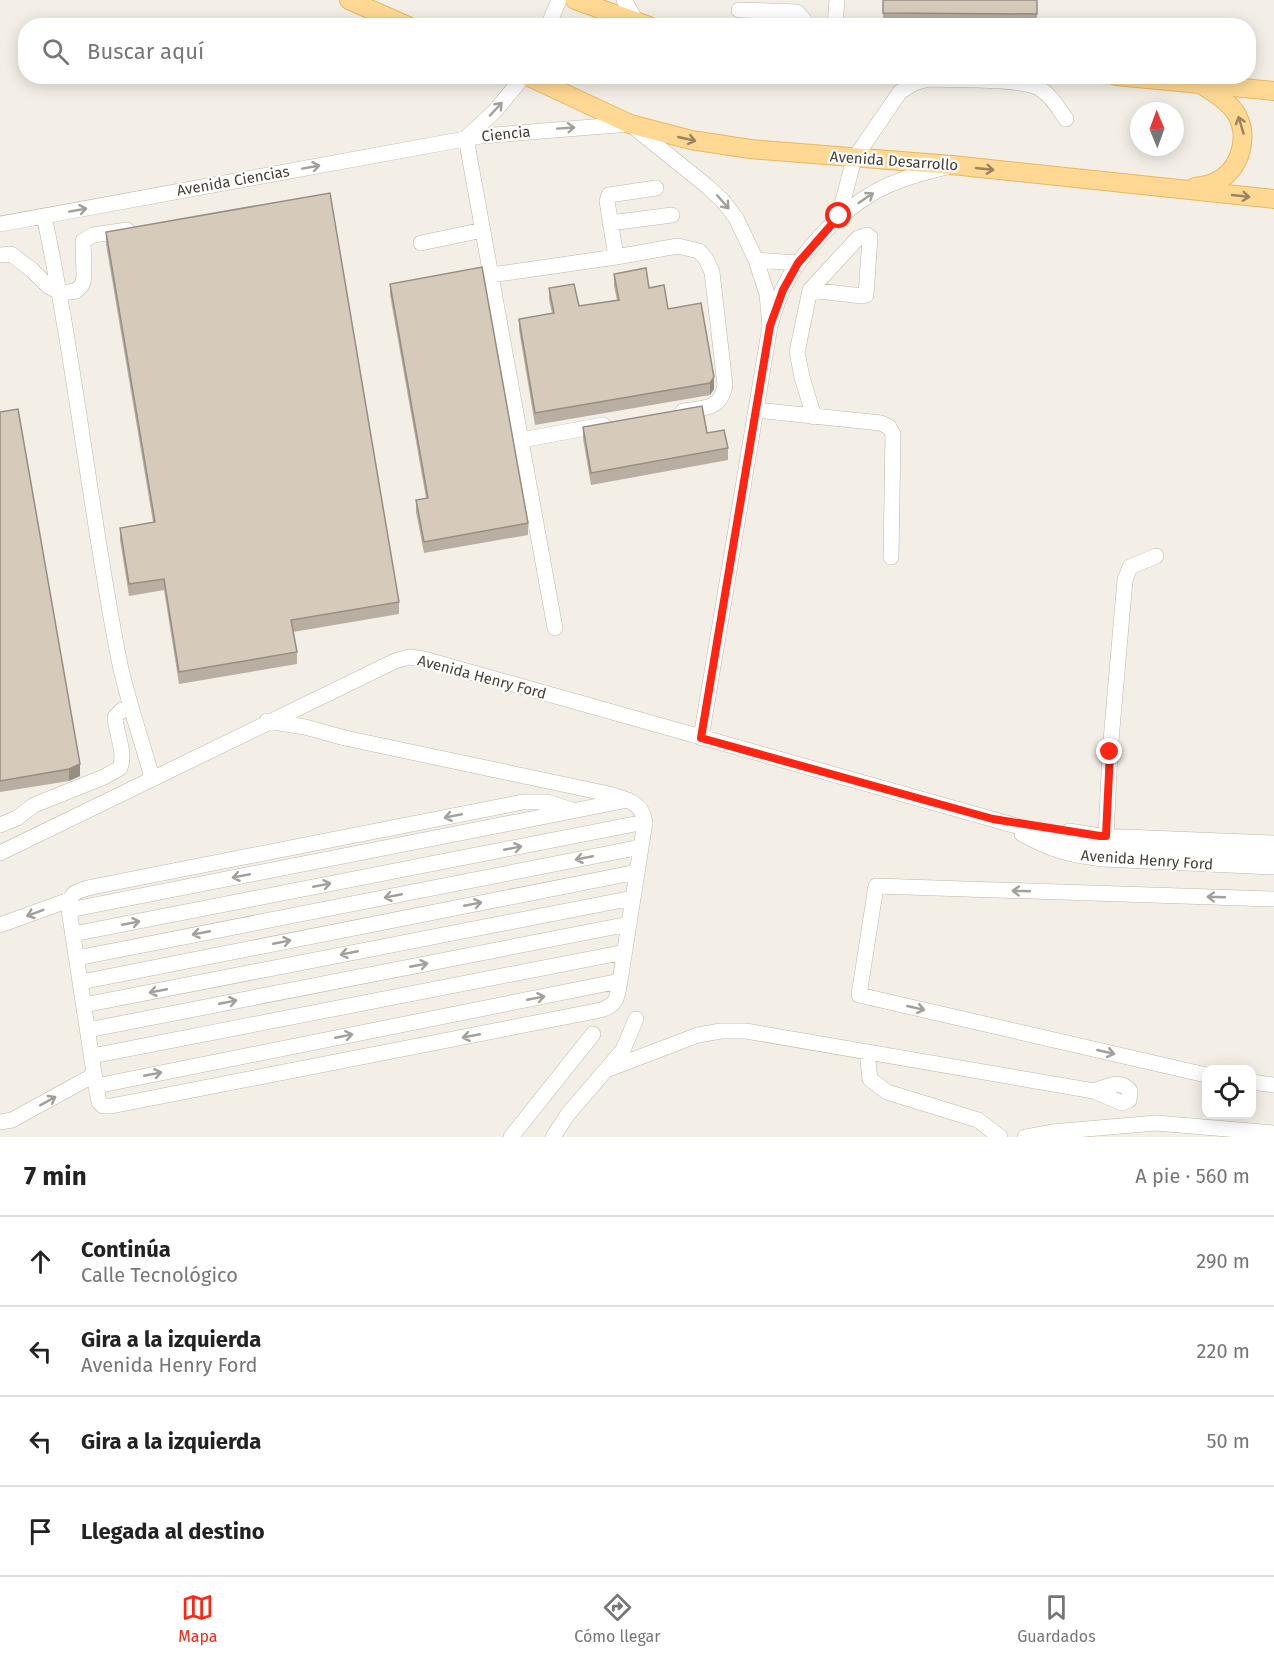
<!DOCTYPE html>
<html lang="es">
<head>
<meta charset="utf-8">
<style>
  body { margin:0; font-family:"Fira Sans",sans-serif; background:#f6f6f6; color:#222 }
  .controls { position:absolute; right:18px; bottom:18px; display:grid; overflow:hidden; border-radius:12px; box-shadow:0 3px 15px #0003 }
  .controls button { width:54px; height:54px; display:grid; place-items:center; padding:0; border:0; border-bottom:2px solid #e0e0e0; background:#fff; color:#222; font:30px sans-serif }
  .compass { position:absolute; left:1130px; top:102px; width:54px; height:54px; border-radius:50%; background:#fff; box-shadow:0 3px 15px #0003; rotate:359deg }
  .stop { position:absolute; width:18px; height:18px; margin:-14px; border:4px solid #ff2512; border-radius:50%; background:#fff }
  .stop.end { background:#ff2512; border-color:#fff; box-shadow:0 2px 6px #0008 }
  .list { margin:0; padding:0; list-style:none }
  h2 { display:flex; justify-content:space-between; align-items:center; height:78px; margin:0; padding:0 24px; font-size:26px }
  h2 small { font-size:20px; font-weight:400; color:#767676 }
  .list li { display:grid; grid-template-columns:39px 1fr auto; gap:18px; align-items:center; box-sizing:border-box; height:90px; padding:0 24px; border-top:2px solid #e0e0e0 }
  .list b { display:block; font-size:22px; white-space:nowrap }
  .list p { margin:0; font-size:20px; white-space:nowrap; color:#767676 }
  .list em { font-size:20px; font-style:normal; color:#767676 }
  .icon { flex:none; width:33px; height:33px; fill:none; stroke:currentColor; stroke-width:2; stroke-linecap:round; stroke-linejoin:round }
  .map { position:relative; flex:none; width:1274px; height:1137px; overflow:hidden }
  .search { position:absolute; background:#fff; box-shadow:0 3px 15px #0003; left:18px; right:18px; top:18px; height:66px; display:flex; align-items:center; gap:15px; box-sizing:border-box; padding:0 21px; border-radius:24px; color:#767676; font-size:22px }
  .sheet { height:438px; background:#fff }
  nav { display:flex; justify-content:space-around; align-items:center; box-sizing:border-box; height:84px; border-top:2px solid #e0e0e0; background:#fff; font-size:16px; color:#767676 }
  nav a { display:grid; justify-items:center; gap:3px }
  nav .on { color:#ff2512 }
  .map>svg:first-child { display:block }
</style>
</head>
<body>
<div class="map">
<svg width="1274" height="1137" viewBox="0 0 1274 1137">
  <rect width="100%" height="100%" fill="#f4efe6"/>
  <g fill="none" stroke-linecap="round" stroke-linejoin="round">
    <g stroke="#c0b6a8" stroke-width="16">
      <path id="minor" d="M624,0L637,23
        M739,10L797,12L804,20L805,26
        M548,26L559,0
        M835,26L837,0
        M466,138L555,628
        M466,138L495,111L524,76
        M44,216C75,361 90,510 118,655C126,697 141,737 152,778
        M839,216L854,159L900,92L914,83L928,79C953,80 1018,78 1039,88C1051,95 1058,108 1066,119
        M610,223L672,215
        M0,224L481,136L630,124L708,187L723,201L736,218L756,260L767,294L770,326
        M421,243L483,230
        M0,255L11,254L32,270L48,286L61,293L76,291L82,285L84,277L83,241L93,235L127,230
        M616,257L607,201L609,195L656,188
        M756,260L798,263
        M491,275L616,257L678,246L699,251L706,259L712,272L725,385C721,410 703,408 683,411
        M810,290L862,296L866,295L870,237L867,235L858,238L810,290L797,352L802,377L814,417
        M756,410L881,423L889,427L893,434L891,557
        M521,440L603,425
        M267,721L305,727L345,738L609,794C626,799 642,802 645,822L620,981
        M701,738L770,326C774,314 777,302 782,291C799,254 838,213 873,193C895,180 922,173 947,167
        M0,825L17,818L34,805L104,777L120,768C126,752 116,734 115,717L122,710L132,709
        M1069,831L1100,836L1274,843
        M1022,834C1051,850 1069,855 1103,859L1274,867
        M1106,836L1110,752L1125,580L1130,567L1156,556
        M0,853L395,661L409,657L424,659L1070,841L1092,846L1274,856
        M69,910L628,800
        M0,925L69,900
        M73,934L645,822
        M77,958L641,847
        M81,982L637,872
        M84,1005L633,898
        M88,1030L629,924
        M867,1052L870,1079L887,1092L978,1120L1000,1137
        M92,1056L625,952
        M606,1070L698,1035L721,1031H746L1094,1091L1122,1103L1129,1100L1130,1091C1120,1078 1107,1087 1094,1091
        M1206,1075L859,995L876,886L1274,899
        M1252,1082L1274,1085
        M96,1086L620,981C617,997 618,1004 601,1010L111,1106H103L99,1102L96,1086L69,910C69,892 76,891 92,887L523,802H547L572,810
        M0,1122L12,1120L94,1075
        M511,1137L593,1034
        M553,1137L568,1114L623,1050L636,1019
        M1025,1137L1052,1132L1156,1123L1274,1133"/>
    </g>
    <g stroke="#eab65e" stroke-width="20">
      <path id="major" d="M349,0L408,26
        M575,0L649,26
        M527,76L630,124L691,140L750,149L952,165L1274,199
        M1116,76L1274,91
        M1195,187C1201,186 1208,185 1213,183C1239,173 1250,139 1237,115C1230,102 1214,93 1202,85"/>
    </g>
    <use href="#minor" stroke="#fff" stroke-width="15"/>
    <use href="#major" stroke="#ffd994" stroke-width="18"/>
  </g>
  <path fill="#b8aea1" d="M883,0H1037V25H883Z
    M106,232L399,602V614L293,632L297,652V664L179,684L164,590L129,596L120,540V528L153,522L106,244Z
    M614,274L649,288L668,309L714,389L710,395L535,425L519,330V319L552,313L549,300V288L579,306L617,300L614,286Z
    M390,284L528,523V535L424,553L416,512V500L426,498L390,295Z
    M0,412L80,776L69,781L0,792Z
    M583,427L707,433L728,448V460L591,485L583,439Z"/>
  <path fill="#968d83" d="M714,377V389L710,395V383Z
    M80,764V776L69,781V769Z"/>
  <path fill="#d6cabb" stroke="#968d83" stroke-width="1.5" d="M883,0H1037V14L883,13Z
    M330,193L399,602L291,620L297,652L179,672L164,579L129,584L120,528L155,522L106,232Z
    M482,267L528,523L424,542L416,500L428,498L390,284Z
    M646,268L649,288L664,285L668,309L701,303L714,377L710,383L535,413L519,319L554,313L549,288L574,284L579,306L619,300L614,274Z
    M702,406L707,433L724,430L728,448L591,473L583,427Z
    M18,409L80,764L69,769L0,781V412Z"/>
  <defs><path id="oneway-shaft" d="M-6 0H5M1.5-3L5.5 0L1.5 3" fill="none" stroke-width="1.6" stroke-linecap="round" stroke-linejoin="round" transform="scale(1.5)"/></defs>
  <g stroke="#a39f9a">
    <use href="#oneway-shaft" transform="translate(496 109) rotate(-47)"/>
    <use href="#oneway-shaft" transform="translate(566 128) rotate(-4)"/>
    <use href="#oneway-shaft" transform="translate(311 167) rotate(-10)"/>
    <use href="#oneway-shaft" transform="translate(866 198) rotate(-34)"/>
    <use href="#oneway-shaft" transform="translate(723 202) rotate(49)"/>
    <use href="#oneway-shaft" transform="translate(78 210) rotate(-10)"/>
    <use href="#oneway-shaft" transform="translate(453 816) rotate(169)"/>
    <use href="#oneway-shaft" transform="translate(513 848) rotate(-11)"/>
    <use href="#oneway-shaft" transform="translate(584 858) rotate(169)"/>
    <use href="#oneway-shaft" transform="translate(241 876) rotate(169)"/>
    <use href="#oneway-shaft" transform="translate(322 885) rotate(-11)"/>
    <use href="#oneway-shaft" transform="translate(1021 891) rotate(-178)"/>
    <use href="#oneway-shaft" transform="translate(393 896) rotate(169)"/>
    <use href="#oneway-shaft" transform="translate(1216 897) rotate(-178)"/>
    <use href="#oneway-shaft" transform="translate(473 904) rotate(-11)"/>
    <use href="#oneway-shaft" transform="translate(35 913) rotate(159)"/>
    <use href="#oneway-shaft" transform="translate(131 923) rotate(-11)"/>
    <use href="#oneway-shaft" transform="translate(201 933) rotate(169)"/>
    <use href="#oneway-shaft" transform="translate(282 942) rotate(-11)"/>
    <use href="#oneway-shaft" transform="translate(349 953) rotate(169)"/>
    <use href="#oneway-shaft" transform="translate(419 965) rotate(-11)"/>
    <use href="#oneway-shaft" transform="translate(158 991) rotate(169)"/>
    <use href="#oneway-shaft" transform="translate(536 998) rotate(-11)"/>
    <use href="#oneway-shaft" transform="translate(228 1002) rotate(-11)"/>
    <use href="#oneway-shaft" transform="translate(916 1008) rotate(13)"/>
    <use href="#oneway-shaft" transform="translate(344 1036) rotate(-11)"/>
    <use href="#oneway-shaft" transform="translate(471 1036) rotate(169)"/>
    <use href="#oneway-shaft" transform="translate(1106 1052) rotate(13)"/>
    <use href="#oneway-shaft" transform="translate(153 1074) rotate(-11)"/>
    <use href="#oneway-shaft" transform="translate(48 1101) rotate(-29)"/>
  </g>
  <g stroke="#9a8460">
    <use href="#oneway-shaft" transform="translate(1241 125) rotate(-107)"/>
    <use href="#oneway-shaft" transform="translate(687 139) rotate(13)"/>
    <use href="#oneway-shaft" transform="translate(985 169) rotate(6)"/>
    <use href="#oneway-shaft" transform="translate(1241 196) rotate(6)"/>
  </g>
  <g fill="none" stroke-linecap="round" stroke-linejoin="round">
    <path stroke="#ff2512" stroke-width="8" d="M839,216L798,263L783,290L770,326L701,738L993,819L1100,836H1106L1110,752"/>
  </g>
  <g text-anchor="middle" stroke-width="4.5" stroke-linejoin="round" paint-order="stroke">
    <g font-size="15" fill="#473f35" stroke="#fff">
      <text transform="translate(506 134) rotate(-6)" y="5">Ciencia</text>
      <text transform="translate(894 161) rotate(4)" y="5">Avenida Desarrollo</text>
      <text transform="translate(233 181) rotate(-10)" y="5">Avenida Ciencias</text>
      <text transform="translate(482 677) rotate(15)" y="5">Avenida Henry Ford</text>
      <text transform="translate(1147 860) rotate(4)" y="5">Avenida Henry Ford</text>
    </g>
  </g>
</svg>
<div class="controls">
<button><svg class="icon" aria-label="locate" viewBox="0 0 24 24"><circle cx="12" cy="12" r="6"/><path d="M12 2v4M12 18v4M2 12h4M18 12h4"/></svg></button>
</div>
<svg class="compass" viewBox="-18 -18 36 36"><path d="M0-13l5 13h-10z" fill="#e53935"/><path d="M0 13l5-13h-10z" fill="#767676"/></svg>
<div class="stop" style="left:839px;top:216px"></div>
<div class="stop end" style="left:1110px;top:752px"></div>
<div class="search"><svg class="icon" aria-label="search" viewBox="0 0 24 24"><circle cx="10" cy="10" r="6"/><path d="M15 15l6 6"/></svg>Buscar aquí</div>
</div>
<section class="sheet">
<h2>7 min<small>A pie · 560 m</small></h2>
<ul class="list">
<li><svg class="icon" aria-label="ahead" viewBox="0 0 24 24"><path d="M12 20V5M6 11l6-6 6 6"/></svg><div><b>Continúa</b><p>Calle Tecnológico</p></div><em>290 m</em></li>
<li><svg class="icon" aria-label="left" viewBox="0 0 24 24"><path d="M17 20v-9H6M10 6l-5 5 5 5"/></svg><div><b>Gira a la izquierda</b><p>Avenida Henry Ford</p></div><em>220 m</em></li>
<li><svg class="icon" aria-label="left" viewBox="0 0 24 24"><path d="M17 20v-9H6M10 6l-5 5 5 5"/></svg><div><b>Gira a la izquierda</b></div><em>50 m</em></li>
<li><svg class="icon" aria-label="arrive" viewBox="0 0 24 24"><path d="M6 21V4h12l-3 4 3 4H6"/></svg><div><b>Llegada al destino</b></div></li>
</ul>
</section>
<nav>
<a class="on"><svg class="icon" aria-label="map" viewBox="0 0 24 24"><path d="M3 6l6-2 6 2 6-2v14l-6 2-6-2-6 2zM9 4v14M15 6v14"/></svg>Mapa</a>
<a><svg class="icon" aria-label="directions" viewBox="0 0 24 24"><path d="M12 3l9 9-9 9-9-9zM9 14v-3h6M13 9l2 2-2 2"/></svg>Cómo llegar</a>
<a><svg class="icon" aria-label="saved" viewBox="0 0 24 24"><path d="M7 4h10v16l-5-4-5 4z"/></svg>Guardados</a>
</nav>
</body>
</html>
